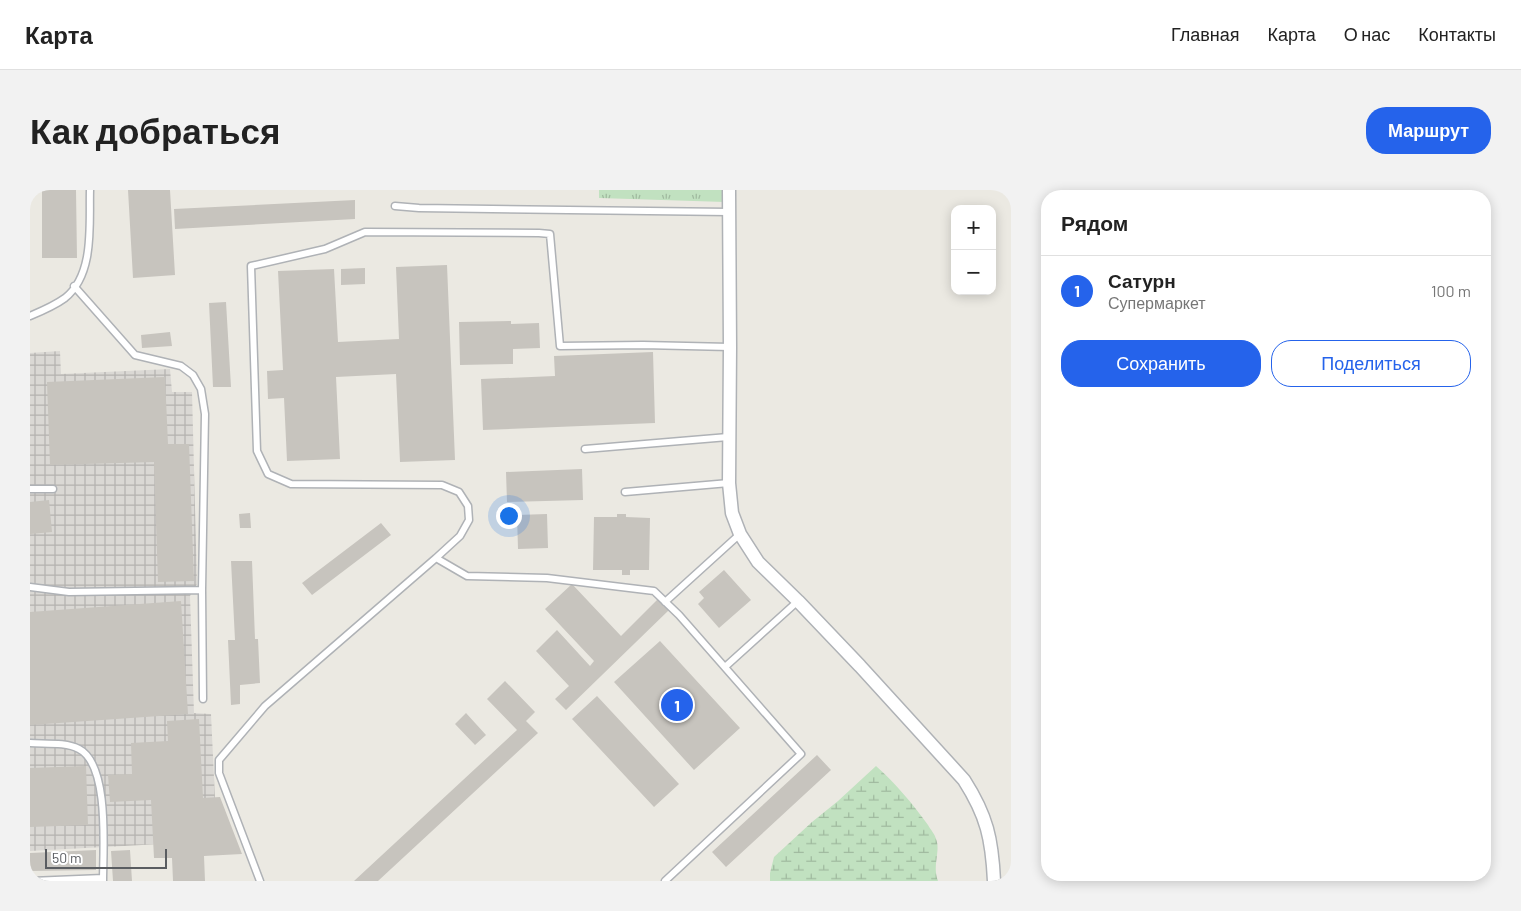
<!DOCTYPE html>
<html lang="ru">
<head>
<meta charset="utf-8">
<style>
  body { margin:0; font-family:Barlow,sans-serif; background:#f2f2f2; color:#222 }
  .controls { position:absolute; right:15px; top:15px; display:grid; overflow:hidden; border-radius:10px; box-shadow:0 2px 12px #0003 }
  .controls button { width:45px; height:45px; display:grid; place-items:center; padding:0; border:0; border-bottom:1px solid #e0e0e0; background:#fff; color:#222; font:25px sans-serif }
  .scale { position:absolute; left:15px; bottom:12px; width:122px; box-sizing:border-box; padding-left:5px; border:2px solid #5a5d61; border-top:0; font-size:14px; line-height:18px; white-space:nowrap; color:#5a5d61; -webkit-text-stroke:4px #fff; paint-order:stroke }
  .you { position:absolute; left:478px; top:325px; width:18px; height:18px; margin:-12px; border:4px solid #fff; border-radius:50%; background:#1a73e8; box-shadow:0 0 0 8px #1a73e833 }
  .badge { display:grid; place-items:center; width:32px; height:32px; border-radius:50%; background:#2563eb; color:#fff; font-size:16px; font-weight:700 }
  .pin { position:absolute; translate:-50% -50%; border:2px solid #fff; box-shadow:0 1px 5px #0006 }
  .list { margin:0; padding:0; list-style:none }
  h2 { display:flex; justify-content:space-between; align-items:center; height:65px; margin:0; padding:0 20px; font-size:21px }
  h2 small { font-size:16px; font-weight:400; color:#767676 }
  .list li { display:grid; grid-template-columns:32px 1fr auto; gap:15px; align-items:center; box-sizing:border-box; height:70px; padding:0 20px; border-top:1px solid #e0e0e0 }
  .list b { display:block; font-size:19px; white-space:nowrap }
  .list p { margin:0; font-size:16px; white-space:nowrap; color:#767676 }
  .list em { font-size:16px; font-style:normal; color:#767676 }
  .actions { display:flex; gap:10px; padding:15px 20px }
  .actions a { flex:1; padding:11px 0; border:1px solid #2563eb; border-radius:20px; text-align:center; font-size:18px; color:#2563eb }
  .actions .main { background:#2563eb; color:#fff }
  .map { position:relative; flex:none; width:981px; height:691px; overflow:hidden; border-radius:20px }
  header { display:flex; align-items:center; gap:30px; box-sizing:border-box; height:70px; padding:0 25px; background:#fff; border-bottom:1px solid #e0e0e0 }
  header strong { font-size:24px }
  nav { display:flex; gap:28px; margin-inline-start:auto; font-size:18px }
  .intro { display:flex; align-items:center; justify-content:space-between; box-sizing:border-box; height:120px; padding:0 30px }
  h1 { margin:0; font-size:35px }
  .button { padding:12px 22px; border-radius:20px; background:#2563eb; color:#fff; font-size:18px; font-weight:700 }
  main { display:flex; gap:30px; padding:0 30px }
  aside { flex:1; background:#fff; border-radius:20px; box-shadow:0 2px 12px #0003 }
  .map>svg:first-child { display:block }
</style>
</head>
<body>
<header>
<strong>Карта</strong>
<nav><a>Главная</a><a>Карта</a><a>О нас</a><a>Контакты</a></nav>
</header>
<div class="intro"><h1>Как добраться</h1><a class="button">Маршрут</a></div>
<main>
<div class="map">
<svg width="981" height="691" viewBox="0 0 981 691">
  <defs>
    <pattern id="industrial-grid" width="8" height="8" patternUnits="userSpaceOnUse" patternTransform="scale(1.25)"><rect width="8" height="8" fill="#dad8d4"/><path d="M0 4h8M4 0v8" fill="none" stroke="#b4b2af"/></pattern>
    <pattern id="grass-tufts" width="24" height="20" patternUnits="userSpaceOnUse" patternTransform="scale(1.25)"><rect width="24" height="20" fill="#c1e1c0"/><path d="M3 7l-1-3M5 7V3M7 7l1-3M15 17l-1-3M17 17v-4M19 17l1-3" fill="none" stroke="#a0ba9f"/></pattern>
    <pattern id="wetland-marsh" width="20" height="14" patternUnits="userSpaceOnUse" patternTransform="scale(1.25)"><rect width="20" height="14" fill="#c1e1c0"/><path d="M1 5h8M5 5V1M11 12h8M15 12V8" fill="none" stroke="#a0ba9f"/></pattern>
  </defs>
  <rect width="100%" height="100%" fill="#ebe9e2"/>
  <path fill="url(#industrial-grid)" d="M30,161L31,184L140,179L142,202H162L167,394L160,406L164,523L181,524L187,651L0,661V163Z"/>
  <path fill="url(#grass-tufts)" d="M569,0H695V12L569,8Z"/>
  <path fill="url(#wetland-marsh)" d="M846,576C866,594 883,614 898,635C900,639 905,644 906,649C911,661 902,675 908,691H740V683L744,667L782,632L808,611Z"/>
  <path fill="#c7c4be" d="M12,0H46L47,68H12Z
    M98,0H140L145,85L103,88Z
    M325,10V29L145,39L144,19Z
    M417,75L425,270L370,272L366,184L306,187L310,269L257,271L254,208L238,209L237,181L253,180L248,81L304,79L308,152L369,149L366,77Z
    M335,78V94L311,95V79Z
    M196,112L201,197H183L179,113Z
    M481,131V134L509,133L510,158L483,159V174L430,175L429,132Z
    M140,142L142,156L112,158L111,145Z
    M623,162L625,233L453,240L451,189L525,186L524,166Z
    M135,187L138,254H159L164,391L128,392L124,272L20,275L17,192Z
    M552,279L553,310L477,312L476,282Z
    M19,310L22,342L0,344V312Z
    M220,323L221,338H210L209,324Z
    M517,324L518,358L488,359L487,325Z
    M587,324H596V327L620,328L619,380H600V385H592V380H563L564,327H587Z
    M351,333L361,345L282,405L272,393Z
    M201,371H222L225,449H228L230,493L210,495V514L201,515L198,450H205Z
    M694,380L721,410L689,438L668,414L674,408L669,402Z
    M542,394L591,446L628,409L639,420L536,520L525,509L539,496L506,461L527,440L560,476L564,471L515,419Z
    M151,411L158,524L0,535V422Z
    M630,451L710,538L664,580L584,492Z
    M475,491L505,522L496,531L508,543L348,691H324L487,540L457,509Z
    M567,506L649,594L624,617L542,529Z
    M436,523L456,545L445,555L425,534Z
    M169,529L173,608L190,607L212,664L174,666L175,691H143L142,668H124L121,610L80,612L78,585L102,584L101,553L138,551L137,531Z
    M787,565L801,580L696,677L682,662Z
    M56,576L58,635L0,637V578Z
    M66,660V680L0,681V663Z
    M100,660L102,691H83L81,661Z"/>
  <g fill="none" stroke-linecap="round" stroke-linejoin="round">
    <g stroke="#afb2b6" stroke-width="9">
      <path id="lane" d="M365,16L389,18L699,22
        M44,96L105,165L151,176L163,185L171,199L175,224L172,400L173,509
        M0,126C12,121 24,116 35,108C65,84 59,34 60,0
        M555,259L698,247
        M0,299H23
        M595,302L699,293
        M406,368L430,346L439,330L438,316L429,302L412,295L261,294L238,284L227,261L221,76L295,59L335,42L509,43L520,44L530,156L613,155L700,157
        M0,397L39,402L172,400
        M635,412L710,344
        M695,477L768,411
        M0,553C15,554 36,552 49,559C80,575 73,661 73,691
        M1,691L73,688
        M230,691L189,583V570L235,516L406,368L437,386L517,388L624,401L649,425L771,564L635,691"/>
    </g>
    <g stroke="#afb2b6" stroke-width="15">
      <path id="street" d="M699,0L700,157L699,293L702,323L710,344L728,372L768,411L830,476L934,590C957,626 962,649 964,691"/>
    </g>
    <use href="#lane" stroke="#fff" stroke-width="6"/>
    <use href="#street" stroke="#fff" stroke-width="12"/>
  </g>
</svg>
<div class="controls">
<button>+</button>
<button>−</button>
</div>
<div class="scale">50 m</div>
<div class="you"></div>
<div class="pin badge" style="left:647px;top:515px">1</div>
</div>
<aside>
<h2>Рядом<small></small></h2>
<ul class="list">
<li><span class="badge">1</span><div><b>Сатурн</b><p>Супермаркет</p></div><em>100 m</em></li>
</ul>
<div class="actions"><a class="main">Сохранить</a><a>Поделиться</a></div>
</aside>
</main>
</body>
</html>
